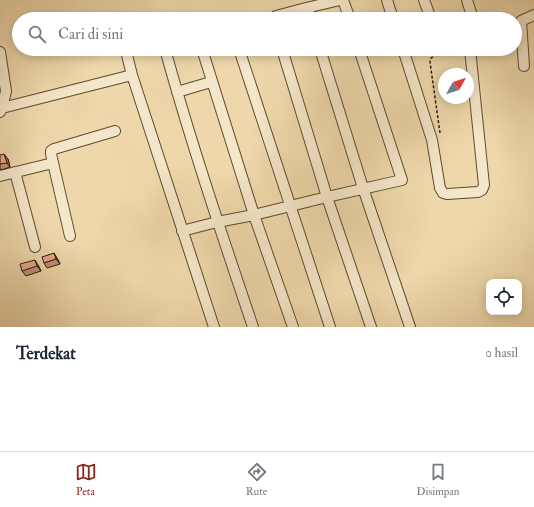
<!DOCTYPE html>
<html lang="id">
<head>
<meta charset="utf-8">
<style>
  body { margin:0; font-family:"IM FELL Double Pica",serif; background:#f2f2f3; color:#1f2937 }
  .controls { position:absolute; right:12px; bottom:12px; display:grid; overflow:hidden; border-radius:8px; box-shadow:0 2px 10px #0003 }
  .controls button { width:36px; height:36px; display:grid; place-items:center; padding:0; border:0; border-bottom:1px solid #e0e1e3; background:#fff; color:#1f2937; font:20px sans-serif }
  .compass { position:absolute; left:438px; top:68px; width:36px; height:36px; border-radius:50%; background:#fff; box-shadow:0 2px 10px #0003; rotate:51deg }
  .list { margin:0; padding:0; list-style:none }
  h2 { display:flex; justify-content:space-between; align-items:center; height:52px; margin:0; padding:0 16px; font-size:17px }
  h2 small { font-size:13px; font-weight:400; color:#747a83 }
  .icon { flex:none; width:22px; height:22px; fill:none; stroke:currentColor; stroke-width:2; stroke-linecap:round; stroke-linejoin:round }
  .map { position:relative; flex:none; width:534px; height:327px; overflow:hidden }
  .search { position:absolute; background:#fff; box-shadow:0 2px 10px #0003; left:12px; right:12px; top:12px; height:44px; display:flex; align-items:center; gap:10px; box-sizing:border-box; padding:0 14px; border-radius:22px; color:#747a83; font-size:15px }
  .sheet { height:124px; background:#fff }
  nav { display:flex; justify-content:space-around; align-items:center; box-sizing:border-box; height:56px; border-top:1px solid #e0e1e3; background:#fff; font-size:11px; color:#747a83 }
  nav a { display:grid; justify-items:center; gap:2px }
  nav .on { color:#8f2418 }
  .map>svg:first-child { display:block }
</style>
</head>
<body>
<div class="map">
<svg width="534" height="327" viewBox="0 0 534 327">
  <rect width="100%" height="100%" fill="#eed8ab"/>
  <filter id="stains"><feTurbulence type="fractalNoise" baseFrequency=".005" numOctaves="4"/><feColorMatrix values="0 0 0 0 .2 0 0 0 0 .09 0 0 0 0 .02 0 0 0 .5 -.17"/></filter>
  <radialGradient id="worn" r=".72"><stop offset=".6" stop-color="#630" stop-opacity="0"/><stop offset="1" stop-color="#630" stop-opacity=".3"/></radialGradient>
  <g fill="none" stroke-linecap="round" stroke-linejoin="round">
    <g stroke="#5d4932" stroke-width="12">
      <path id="street" d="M343,0L350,19
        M387,0L393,19
        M424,0L431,19
        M467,0L473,19
        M302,9L340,0
        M276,19V16L302,9C307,11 310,14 311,19
        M126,49V51L132,75L214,327
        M165,49C191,143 222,235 253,327
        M202,49L254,215L293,327
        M239,49L330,327
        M282,49L327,197L371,327
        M320,49L363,188L410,327
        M403,49L432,140L440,188L443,193L447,194L478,192L482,190L484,185L470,49
        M448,49H450
        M0,52L6,91L2,108L0,112
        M524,66L521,21L534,15
        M177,92L211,82
        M2,108L132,75
        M15,172L35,247
        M0,176L53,163
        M182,231L217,222L254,215L327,197L402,180L359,49
        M70,236L51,154V151L54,149L115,131"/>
    </g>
    <path stroke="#2d190a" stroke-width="1.5" stroke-dasharray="3 2" stroke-linecap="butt" d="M440,133L430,62L431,58L440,52"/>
    <use href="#street" stroke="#f4e6c8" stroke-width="10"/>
  </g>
  <path fill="#c6907a" stroke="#2d190a" d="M0,155L8,159L10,167L1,170L0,168Z
    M57,258L60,264L47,268L44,263Z
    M38,265L41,271L26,276L22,271Z"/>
  <path fill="#a17563" stroke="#2d190a" d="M4,154L8,159L10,167L7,163Z
    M54,253L57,258L60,264L56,259Z
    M35,260L38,265L41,271L37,266Z"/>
  <path fill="#e6a78e" stroke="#2d190a" d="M4,154L7,163L0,164V155Z
    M54,253L56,259L44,263L42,257Z
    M35,260L37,266L22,271L20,264Z"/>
  <rect width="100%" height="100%" filter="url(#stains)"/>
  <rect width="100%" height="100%" fill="url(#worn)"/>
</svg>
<div class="controls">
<button><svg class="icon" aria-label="locate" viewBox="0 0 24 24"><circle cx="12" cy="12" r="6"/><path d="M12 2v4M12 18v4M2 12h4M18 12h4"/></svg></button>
</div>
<svg class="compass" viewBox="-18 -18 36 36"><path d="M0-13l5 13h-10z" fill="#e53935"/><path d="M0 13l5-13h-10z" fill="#747a83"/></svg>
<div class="search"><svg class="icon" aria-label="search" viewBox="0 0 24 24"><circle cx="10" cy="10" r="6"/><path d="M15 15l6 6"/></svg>Cari di sini</div>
</div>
<section class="sheet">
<h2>Terdekat<small>0 hasil</small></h2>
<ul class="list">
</ul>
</section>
<nav>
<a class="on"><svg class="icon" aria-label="map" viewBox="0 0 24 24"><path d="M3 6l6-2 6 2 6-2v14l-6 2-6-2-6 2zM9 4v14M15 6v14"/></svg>Peta</a>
<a><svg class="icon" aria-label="directions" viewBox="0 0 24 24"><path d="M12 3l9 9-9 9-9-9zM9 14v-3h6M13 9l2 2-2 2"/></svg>Rute</a>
<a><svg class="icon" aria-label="saved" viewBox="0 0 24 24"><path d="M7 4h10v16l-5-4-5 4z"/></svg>Disimpan</a>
</nav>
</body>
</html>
